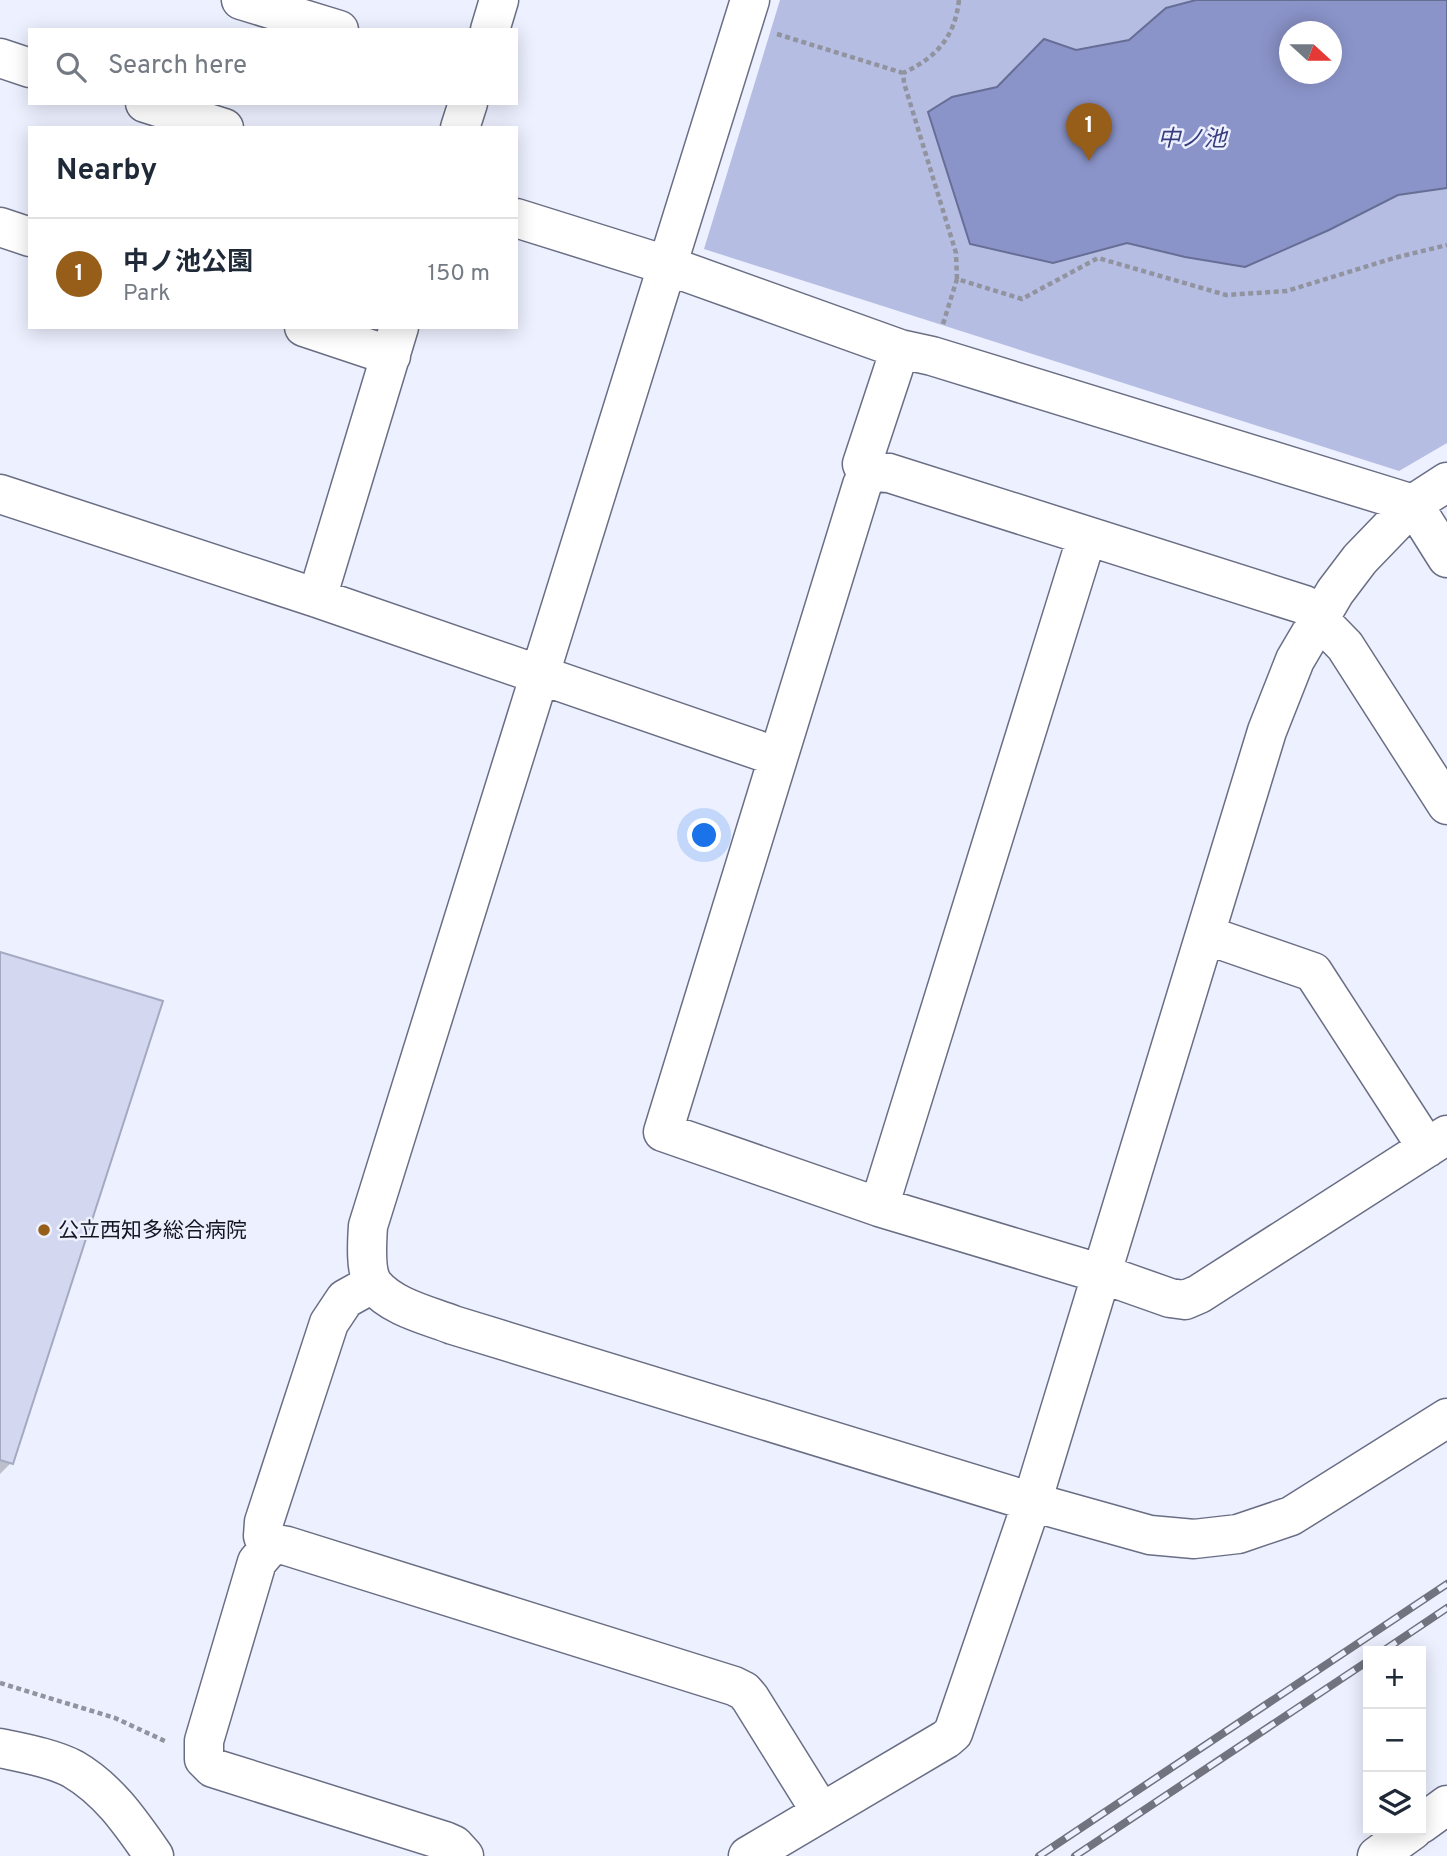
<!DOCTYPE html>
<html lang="en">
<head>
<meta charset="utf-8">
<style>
  body { margin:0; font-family:Overpass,"Noto Sans JP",sans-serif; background:#f2f2f3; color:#1f2937 }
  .controls { position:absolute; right:21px; bottom:21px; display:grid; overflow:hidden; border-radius:0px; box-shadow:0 4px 18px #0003 }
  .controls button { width:63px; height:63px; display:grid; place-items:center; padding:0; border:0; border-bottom:2px solid #e0e1e3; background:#fff; color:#1f2937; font:35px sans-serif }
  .compass { position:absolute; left:1279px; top:21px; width:63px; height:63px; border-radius:50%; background:#fff; box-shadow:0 4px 18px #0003; rotate:111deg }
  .you { position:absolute; left:705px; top:836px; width:24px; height:24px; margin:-18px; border:5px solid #fff; border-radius:50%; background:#1a73e8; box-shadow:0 0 0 10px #1a73e833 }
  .badge { display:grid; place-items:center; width:46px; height:46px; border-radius:50%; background:#965e19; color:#fff; font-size:23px; font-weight:700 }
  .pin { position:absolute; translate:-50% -58px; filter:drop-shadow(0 2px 4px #0008) }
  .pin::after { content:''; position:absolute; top:37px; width:24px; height:21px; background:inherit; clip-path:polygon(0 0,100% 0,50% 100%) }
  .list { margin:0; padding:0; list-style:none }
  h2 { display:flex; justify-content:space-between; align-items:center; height:91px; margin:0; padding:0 28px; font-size:30px }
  h2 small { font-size:23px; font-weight:400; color:#747a83 }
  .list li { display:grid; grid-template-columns:46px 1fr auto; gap:21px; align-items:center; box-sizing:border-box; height:112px; padding:0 28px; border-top:2px solid #e0e1e3 }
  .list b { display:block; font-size:26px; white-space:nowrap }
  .list p { margin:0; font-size:23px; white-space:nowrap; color:#747a83 }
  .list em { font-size:23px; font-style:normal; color:#747a83 }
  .icon { flex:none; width:38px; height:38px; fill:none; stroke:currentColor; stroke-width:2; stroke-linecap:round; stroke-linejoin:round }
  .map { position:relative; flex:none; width:1447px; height:1856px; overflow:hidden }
  .search { position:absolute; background:#fff; box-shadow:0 4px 18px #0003; left:28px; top:28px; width:490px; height:77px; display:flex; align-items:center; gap:18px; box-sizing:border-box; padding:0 24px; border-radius:0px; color:#747a83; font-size:26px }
  .panel { position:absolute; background:#fff; box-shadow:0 4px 18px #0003; left:28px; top:126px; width:490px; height:203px; border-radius:0px }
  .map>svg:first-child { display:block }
</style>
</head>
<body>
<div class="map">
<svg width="1447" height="1856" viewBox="0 0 1447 1856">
  <rect width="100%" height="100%" fill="#edf0ff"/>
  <path fill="#b6bde2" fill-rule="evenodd" d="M780,0H1447V443L1399,471L704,249ZM1290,32H1332V74H1290Z"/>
  <path fill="#8b94c9" stroke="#676e96" stroke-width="2" fill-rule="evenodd" d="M1196,0H1447V188L1398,195L1329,230L1245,267L1185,257L1127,243L1053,263L970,244L928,112L952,97L997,87L1044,39L1076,50L1129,40L1166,8ZM1290,32H1332V74H1290Z"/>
  <path fill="#0003" d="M0,953L11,1463L0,1474Z"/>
  <path fill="#d3d8f0" stroke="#a4a9c1" stroke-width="2" d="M0,952L163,1001L13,1464L0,1460Z"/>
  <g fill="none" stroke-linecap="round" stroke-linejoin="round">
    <g stroke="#6a6e84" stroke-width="41">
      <path id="minor" d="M241,0L339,30
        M750,0L368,1226C367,1241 365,1273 374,1285C392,1307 427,1315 453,1325L1032,1502L1150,1535L1194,1539L1238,1534L1291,1516L1447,1418
        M490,30L499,0
        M0,58L30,68
        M145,103L224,128
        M460,128L468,103
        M516,218L666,265L900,349L932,356L1413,504L1447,558
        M0,227L30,237
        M304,327L391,356
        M900,349L862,464L867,476L862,485L663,1132L879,1207L1102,1274L1170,1298L1185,1300L1199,1294L1447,1135
        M867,476L875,472L889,473L1305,605L1345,646L1447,805
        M0,494L317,598L778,757
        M317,598L399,327
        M1206,935L1313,972L1427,1148
        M879,1207L1087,536
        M372,1284L345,1299L329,1323L264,1522L263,1536L268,1549L257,1562L204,1741V1759L213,1768L445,1841L454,1845L464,1856
        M268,1549L276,1544L287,1546L734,1686L744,1691L750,1698L821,1812
        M0,1748C23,1753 52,1758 73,1769C109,1790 131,1823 154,1856
        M1421,1824L1447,1805
        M748,1856L946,1739L953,1733L1032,1502L1267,731L1295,660L1335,592L1360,559L1413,504L1447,482
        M1377,1856L1413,1830"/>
    </g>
    <path stroke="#91939f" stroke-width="4.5" stroke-dasharray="5 3.5" stroke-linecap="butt" d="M777,34L903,73
      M957,279L956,253L904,83L903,73C936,58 955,37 959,0
      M943,324L957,279L1022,299L1098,258L1226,295L1287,291L1394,258L1447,245
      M0,1683L115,1718L167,1742"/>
    <use href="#minor" stroke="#fff" stroke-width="38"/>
    <g stroke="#71737f" stroke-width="8">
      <path id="rail" d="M1383,1651L1447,1608
        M1039,1856L1447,1584
        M1075,1856L1368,1661"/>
    </g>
    <use href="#rail" stroke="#edf0ff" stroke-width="5" stroke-dasharray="16" stroke-linecap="butt"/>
  </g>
  <circle fill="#965e19" stroke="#edf0ff" stroke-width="2.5" cx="44" cy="1230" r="7"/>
  <g text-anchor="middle" stroke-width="5" stroke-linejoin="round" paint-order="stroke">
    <g font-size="21" fill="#14151e" stroke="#edf0ff" text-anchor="start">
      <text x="58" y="1237">公立西知多総合病院</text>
    </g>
    <g font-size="23" font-style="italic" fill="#373d7d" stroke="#edf0ff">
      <text x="1192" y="146">中ノ池</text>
    </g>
  </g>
</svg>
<div class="controls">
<button>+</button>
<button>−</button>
<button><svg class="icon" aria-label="layers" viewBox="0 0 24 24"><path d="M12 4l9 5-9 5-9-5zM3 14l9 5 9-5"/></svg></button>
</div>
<svg class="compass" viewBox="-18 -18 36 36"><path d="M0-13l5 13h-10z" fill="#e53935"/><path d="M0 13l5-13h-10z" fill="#747a83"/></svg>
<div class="you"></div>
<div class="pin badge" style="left:1089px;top:161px">1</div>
<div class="search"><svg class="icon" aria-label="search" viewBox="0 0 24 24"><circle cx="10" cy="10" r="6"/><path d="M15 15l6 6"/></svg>Search here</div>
<section class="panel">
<h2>Nearby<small></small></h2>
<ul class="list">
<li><span class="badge">1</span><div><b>中ノ池公園</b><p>Park</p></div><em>150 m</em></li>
</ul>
</section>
</div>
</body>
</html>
